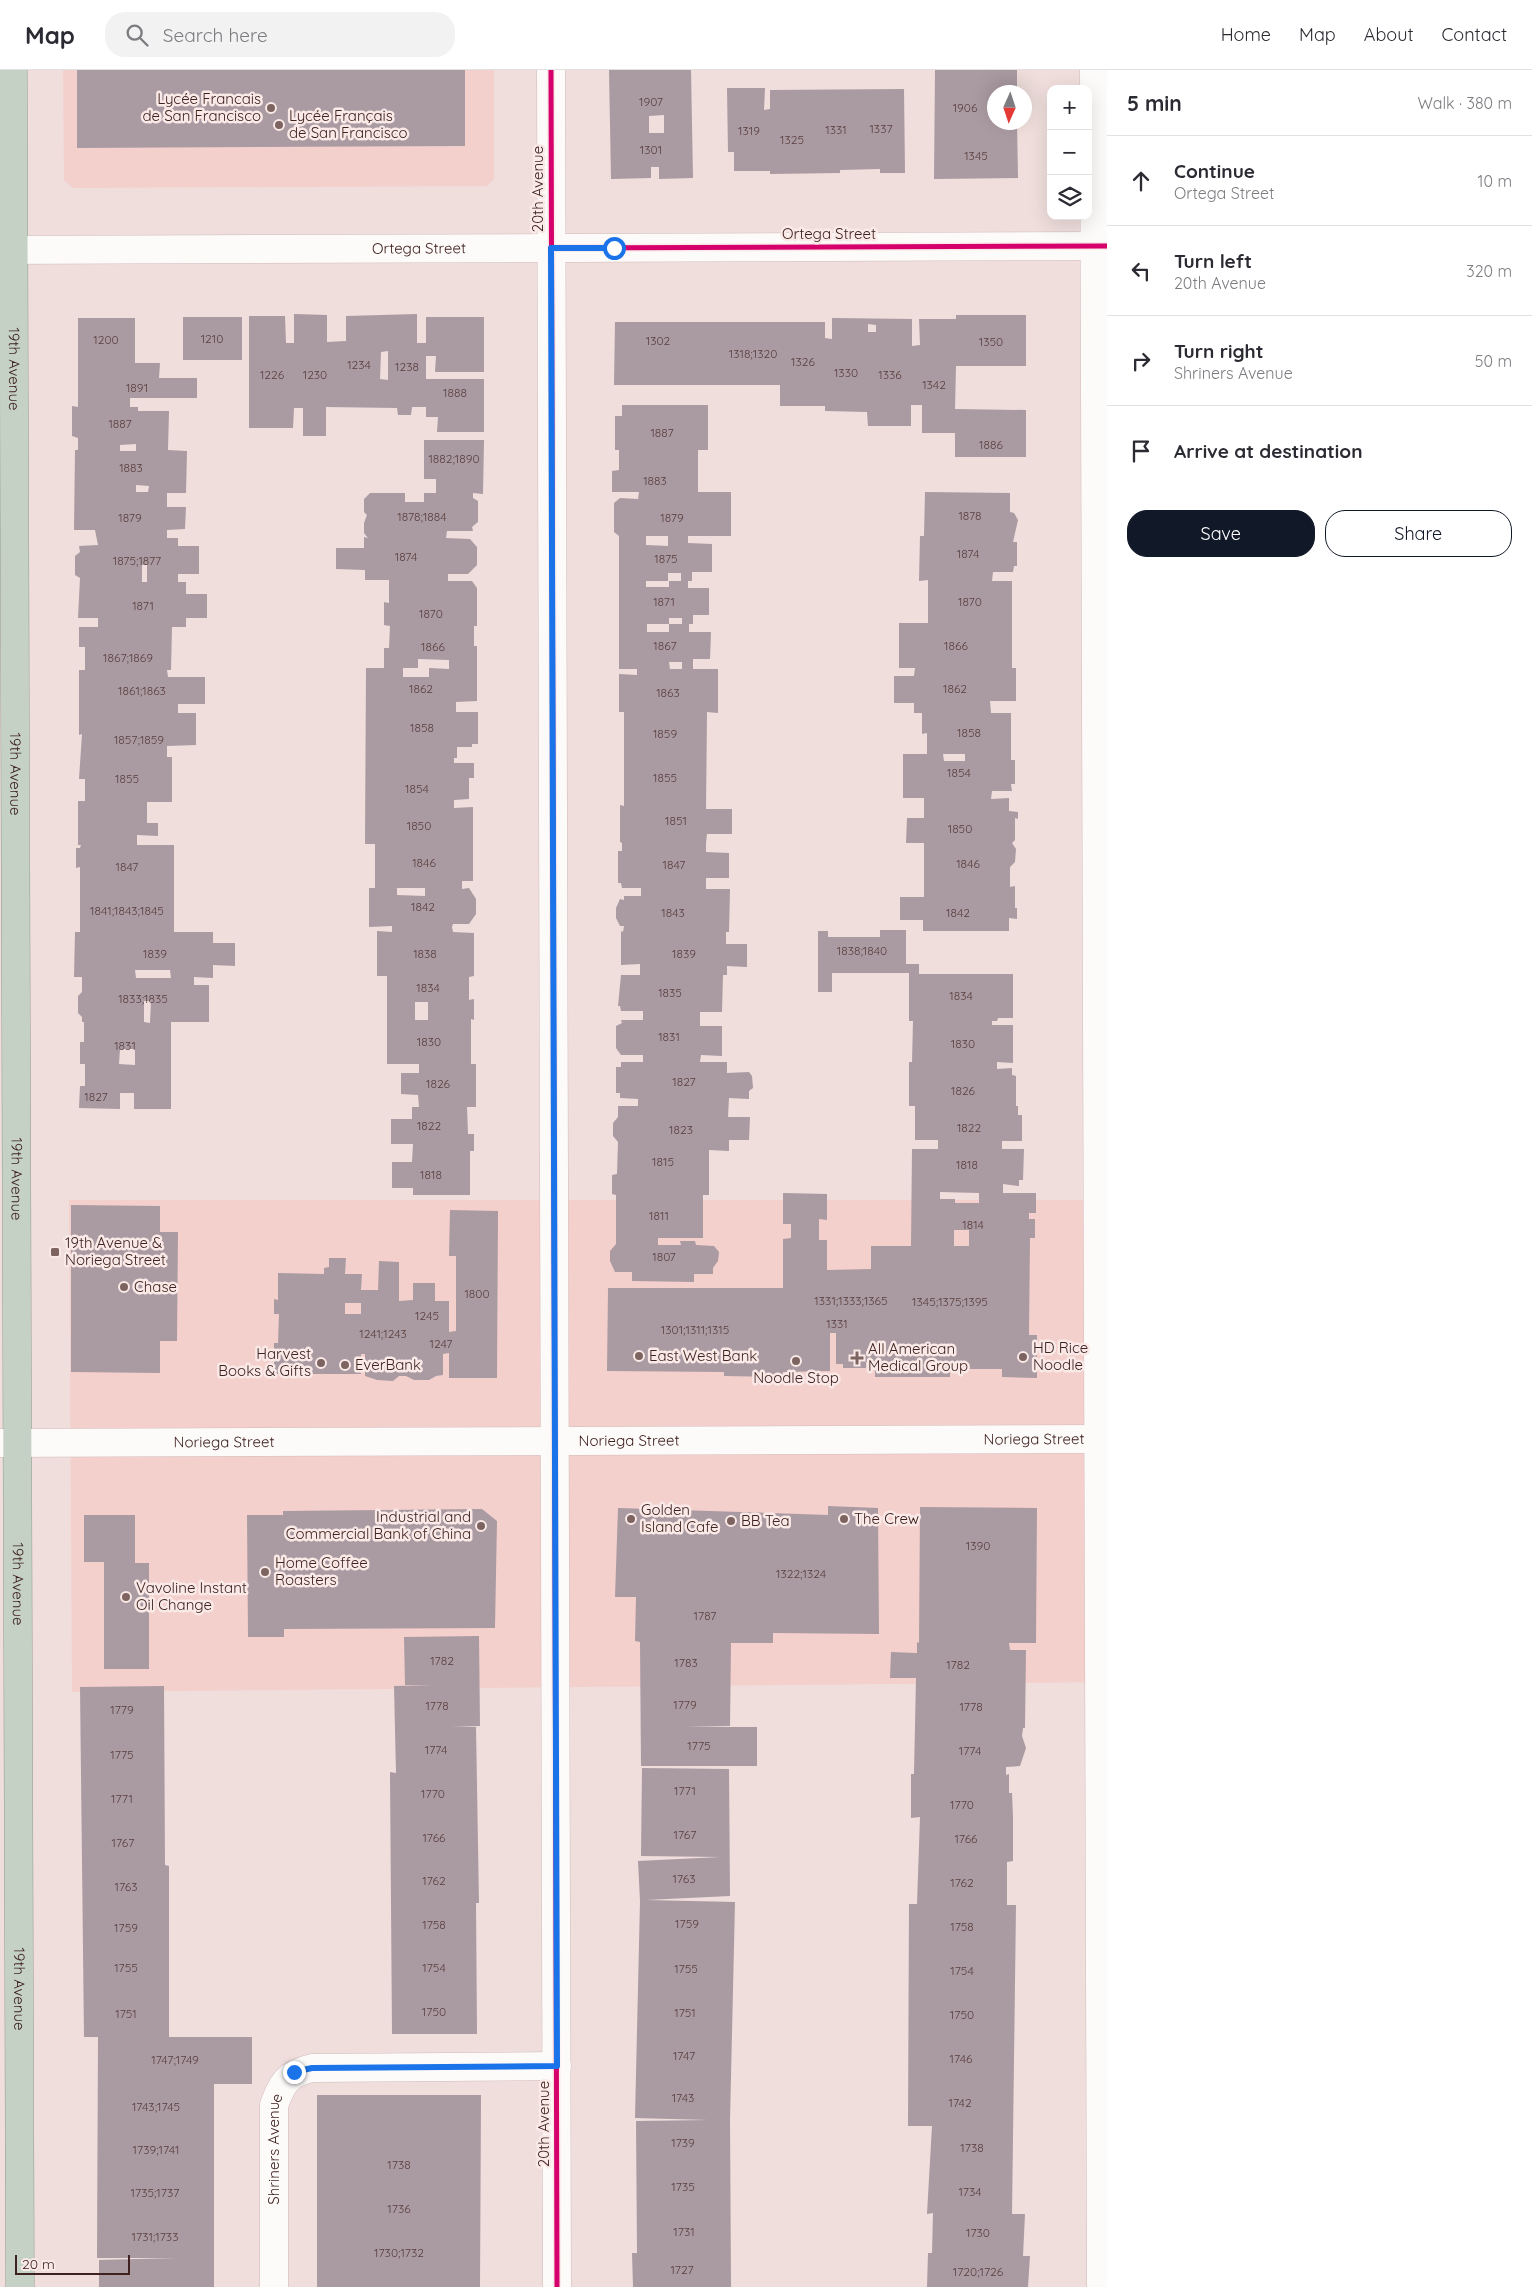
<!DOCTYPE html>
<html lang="en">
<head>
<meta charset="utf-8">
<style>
  body { margin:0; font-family:Quicksand,sans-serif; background:#f2f2f3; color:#2b2b33 }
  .controls { position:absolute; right:15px; top:15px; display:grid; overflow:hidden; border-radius:10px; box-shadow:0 5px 20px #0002 }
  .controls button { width:45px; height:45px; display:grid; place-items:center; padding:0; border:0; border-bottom:1px solid #e1e1e2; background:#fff; color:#2b2b33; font:25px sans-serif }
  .compass { position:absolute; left:987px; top:15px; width:45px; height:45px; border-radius:50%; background:#fff; box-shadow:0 5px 20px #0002; rotate:183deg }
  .scale { position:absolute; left:15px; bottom:12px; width:115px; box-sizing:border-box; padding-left:5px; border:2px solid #3f221f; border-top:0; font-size:14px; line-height:18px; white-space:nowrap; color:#3f221f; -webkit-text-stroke:4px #f9e9e7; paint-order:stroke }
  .stop { position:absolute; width:15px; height:15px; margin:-11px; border:4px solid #1a73e8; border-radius:50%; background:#fff }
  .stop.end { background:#1a73e8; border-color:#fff; box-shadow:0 1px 5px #0008 }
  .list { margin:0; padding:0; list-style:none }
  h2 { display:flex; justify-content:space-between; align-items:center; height:65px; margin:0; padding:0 20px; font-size:21px }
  h2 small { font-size:16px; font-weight:400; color:#7c7c81 }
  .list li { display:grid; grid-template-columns:32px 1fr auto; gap:15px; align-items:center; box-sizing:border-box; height:90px; padding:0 20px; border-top:1px solid #e1e1e2 }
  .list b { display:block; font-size:19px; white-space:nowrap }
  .list p { margin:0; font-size:16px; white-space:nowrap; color:#7c7c81 }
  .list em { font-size:16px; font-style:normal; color:#7c7c81 }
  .actions { display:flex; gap:10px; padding:15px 20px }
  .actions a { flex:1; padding:11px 0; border:1px solid #111827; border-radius:20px; text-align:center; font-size:18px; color:#111827 }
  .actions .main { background:#111827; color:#fff }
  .icon { flex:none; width:28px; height:28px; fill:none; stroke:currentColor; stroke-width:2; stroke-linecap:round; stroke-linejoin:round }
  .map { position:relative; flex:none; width:1107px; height:2217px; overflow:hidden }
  header { display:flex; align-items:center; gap:30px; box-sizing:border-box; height:70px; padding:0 25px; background:#fff; border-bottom:1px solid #e1e1e2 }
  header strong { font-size:24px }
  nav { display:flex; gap:28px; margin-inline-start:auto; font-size:18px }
  .search { width:350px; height:45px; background:#f2f2f3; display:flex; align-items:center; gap:12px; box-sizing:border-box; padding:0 18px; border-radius:20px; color:#7c7c81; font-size:19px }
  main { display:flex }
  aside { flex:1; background:#fff }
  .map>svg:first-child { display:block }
</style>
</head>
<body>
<header>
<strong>Map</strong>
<div class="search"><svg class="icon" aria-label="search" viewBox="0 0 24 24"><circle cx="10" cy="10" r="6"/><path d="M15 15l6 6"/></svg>Search here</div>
<nav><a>Home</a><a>Map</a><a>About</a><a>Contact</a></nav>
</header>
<main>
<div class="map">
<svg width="1107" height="2217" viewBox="0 0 1107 2217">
  <rect width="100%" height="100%" fill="#efdedc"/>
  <path fill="#f4d0cd" d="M63,0H494V109L487,116L73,118L64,110Z
    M69,1130H1107V1612L72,1622Z"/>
  <path fill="#aa9aa2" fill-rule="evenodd" d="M77,0H465V76L77,78Z
    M609,0H691L693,108L659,109V97H651V108L611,109ZM664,45V63H649V46Z
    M935,0H1017V22H994V52H1017L1018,108L934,109Z
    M727,18H765L764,40L770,39V20L904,19L905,103H880V99L840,100V103L770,104V101H734V82H728Z
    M294,244L327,245V272L346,271V246L417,244V273H426V247H484V302H435L436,286H426V309H484V362H437L438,347H426V337H412L411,345H398L397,338L326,337V366H303V338H294L293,358H249V246H285L286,273H294ZM388,281V310L380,309L381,282Z
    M956,245H1026V296H956L955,339L1026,340V387H955V363H922V335H911V356H868L867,342L825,341V336H780V315H614L615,252H825V268L832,269V248L912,249V276L920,275L919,249H956ZM868,254L876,255V262H868Z
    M183,247H242V290H183Z
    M78,248H135V293H160L159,308H197V328H130V337H138V341H169L168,380L187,381L186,423H167V437H186L185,459L167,460V468H178V476H199V504H178V512H186V524H207V548H186V557H172L171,600H167L168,607H205V634H178V643H196V675L167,676V687H172V732H147V753H158V766L137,765V775H174V862H213V873H235V896L213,895V908L194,907V915H209V952H171V1039H134V1023H120V1039L79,1038L80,1016H85V994H80V972H84V952H82V947L78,943V926L82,922V907H74L75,862H80V797L76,798V778H80L81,775H78V731H85V709H79L82,664L79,665V600H85V577H79V557H98V548H78L80,508L75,505V486L80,482L79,476L98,475L95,460H74L75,380H78V368L72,366V336L78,337ZM136,374V381H120V375ZM136,415L149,416L148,422H136ZM142,495H147V512H142ZM135,900H170L171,908H136ZM144,931H151L150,953L144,952ZM120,979H135V995L119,994Z
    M622,335H708V380H698V422H731V466H688V473L712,474V502H692V511H688V518H709V545H693V554H689V562H711L710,589H693V599H718V643L707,642L706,739H732V764H707L706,773V782L729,783V808H706V819H730L729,862H726V874H747V897L727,896V905H723L722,942H700V956H722V986L701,985L700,992H727V1003L749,1002L752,1006L753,1018L749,1021V1029L729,1028L728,1047H750L749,1070H729V1081L709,1080V1125H703V1168H658V1175H681L680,1171H695L696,1175L714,1176L719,1182L718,1191L713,1198V1204H694V1212L632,1211V1202H615L610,1191V1181L616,1174V1125L612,1124V1105L617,1104L618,1072L613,1066V1053L618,1047V1036H638V1029L620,1028V1023H616V997H621V992H643V985H621L616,978V956L622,953L621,950H643V941H621L620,936H618L621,905H640V894L621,895V861L623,862L624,856H620L616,848V838L620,829L624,830V826H641V818H622L621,813H618V781H622V773L620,772V735L624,736V642H619V604L637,605V599H619V466L614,462V433L620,428L638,429L639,422H612V401L619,400V380H615V346H622ZM646,466H668V476L646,475ZM668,503H681V511H669V517H646V511H668ZM669,548H682V554H669V562H647V554H669ZM669,592H682V599H670Z
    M424,370H484L483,424L473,423V428L478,431V452L472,457L473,461H447L446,468L470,469L477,477V495L468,504H448V511H472L477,518V556H474V576H477V631L456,632V642H478V674H472V677H457V688H454V693H474V708H469V729L454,730V738L473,737V811H462V819L469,818L476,829V844L469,854H453L452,857L453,862L474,863V906L469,907V930L474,929V950L471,949V994H476V1037H467L468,1064H474V1081H470V1125H413V1118H392V1092H412L413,1074H391V1049H412V1037H419L418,1025L401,1024V1003H419V994H387V906H377V861L392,862V856L369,857V818H375V774H365L366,598H384V578H389L390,556L384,555V532L389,533V510H365V500L336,499V478H364V467L368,468L364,463V453L367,445L364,442V429L370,423H405V432H424V423H436V409H424ZM418,589L449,590V599L429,598V607H403V598H418ZM397,818H425V826L397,825ZM415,932H428V950H415Z
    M925,422L1010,423V442L1014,443L1018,450L1013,472H1017V496H1014L1013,502H993L992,511H1012V598H1016V631H990L991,643H1011V690H1015V714H1011L1012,721H992L991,729L1009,728V741L1018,742V749L1015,748V770L1012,773L1016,779L1015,792L1010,797V817L1015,816V838H1017V849L1009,848V861H923V850H900V827H924V773H906L907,748H924V728H903V684H927V663L922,664V643H914V633H894V606H914L915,598H899V553H928V510L919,511L920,466H924ZM943,684H965V691H944Z
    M880,860H906V894H919V904H1013V948H998L997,951H992V955H1013V993L997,992V999L1012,998V1005L1016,1006V1036H1018V1045H1022V1071H1002V1079H1024L1023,1110H1019V1116L1003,1114V1123H1036V1143H1029V1149H1035V1168H1030L1029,1265H1037V1308L1002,1307V1299H950V1307H875V1299H871V1293L866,1292V1298H843V1294H836V1263H830V1301L783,1302L782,1307L724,1306V1302L607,1301L608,1218H783V1169L791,1168V1154H783V1123L827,1124V1150L819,1149V1170H827V1200L871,1199V1176H911L912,1079H938V1070H915V1036H909V992H912L913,951H909V903H832V922H818V861H828V867H880ZM940,1122L979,1123V1133H955V1129H940ZM954,1160H969V1176H954Z
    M71,1135L160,1136V1162H178L177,1271H160V1303L71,1302Z
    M450,1140L498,1141L497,1308H449V1283L443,1284V1305L436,1306L429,1310H414L406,1306H399L393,1311L377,1310L365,1306V1284H361V1304H274V1273H278L279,1244H274V1229L278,1230V1203L324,1204V1198L329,1197V1188H346L345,1204H362L361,1220H378L379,1191L399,1192V1231L413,1230V1213H435V1231H449V1262L456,1261V1186H449ZM345,1233H361V1244H345Z
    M828,1436L878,1438L879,1564L773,1563V1573H731L730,1656L685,1657H757V1696H641L640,1572L635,1571L636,1527H615L618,1438L828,1445Z
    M920,1437L1037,1438L1036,1573H1009L1010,1580H1026L1025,1658H1023L1022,1666L1026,1678L1020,1696L1006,1697V1705L1009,1704V1723H1012L1013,1747V1791L1007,1792V1835H1016L1012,2144H1025L1023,2186H1030L1028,2217H927L928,2183H932L933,2143L927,2144L932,2056H908L909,1834H917L920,1747L911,1748V1704H914L916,1608H890L891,1582L917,1583V1572L919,1573Z
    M482,1439L497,1451L495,1558L284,1559V1567H248L247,1445H283V1441Z
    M84,1445H135V1493H149V1599H104V1492H84Z
    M479,1566L480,1656L452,1657H476L479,1833H476L477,1964H392L390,1702L396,1703L394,1616L434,1615H405L404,1567Z
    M164,1616L165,1795L169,1796V1967H252V2014H214V2217H99V2190L176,2188H97L98,1967H84L80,1617Z
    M642,1698L729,1699L730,1826L646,1830L735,1832L730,2050L731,2217H633L632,2183H637L636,2051L708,2050L635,2048L640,1831L638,1791L720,1787L641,1786Z
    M317,2025H481L480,2217H317Z"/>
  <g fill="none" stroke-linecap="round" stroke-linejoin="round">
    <g stroke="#d1bbb9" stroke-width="29">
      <g id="minor">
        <path d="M551,0L557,2217"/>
        <path d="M1094,0L1101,2217"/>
        <path id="s1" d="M0,180L1107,176"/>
        <path id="s2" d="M0,1373L1107,1369"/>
        <path id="s3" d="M274,2217V2035C283,2012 287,2004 312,1998L557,1996"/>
      </g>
    </g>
    <g stroke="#969c8e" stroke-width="29">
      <g id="highway">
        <path id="s4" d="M13,0L20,2217"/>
      </g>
    </g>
    <use href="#minor" stroke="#fdfafa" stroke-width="28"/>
    <use href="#highway" stroke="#c4d1c4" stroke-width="28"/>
    <g stroke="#f9e9e7" stroke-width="8">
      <path id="cycleway" d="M551,0L557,2217
        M551,178L1107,176"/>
    </g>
    <use href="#cycleway" stroke="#d6006c" stroke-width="5"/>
  </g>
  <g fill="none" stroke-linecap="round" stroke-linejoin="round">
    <path stroke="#1a73e8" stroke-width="6" d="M294,2002L312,1998L557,1996L551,178H614"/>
  </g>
  <g fill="#7d6461" stroke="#f9e9e7" stroke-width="2">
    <circle cx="271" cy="38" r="5"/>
    <circle cx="279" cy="55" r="5"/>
    <rect x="50" y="1177" width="10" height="10" rx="2.5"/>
    <circle cx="124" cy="1217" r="5"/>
    <circle cx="639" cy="1286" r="5"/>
    <circle cx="1023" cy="1287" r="5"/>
    <path d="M854.5 1280.5h5v5h5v5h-5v5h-5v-5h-5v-5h5z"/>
    <circle cx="796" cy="1291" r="5"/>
    <circle cx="321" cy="1293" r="5"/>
    <circle cx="345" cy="1295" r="5"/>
    <circle cx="631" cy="1449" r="5"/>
    <circle cx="844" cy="1449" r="5"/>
    <circle cx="731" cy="1451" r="5"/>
    <circle cx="481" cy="1456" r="5"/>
    <circle cx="265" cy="1502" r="5"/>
    <circle cx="126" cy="1527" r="5"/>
  </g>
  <g text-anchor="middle" stroke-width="5" stroke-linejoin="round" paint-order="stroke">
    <g font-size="12" fill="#5a4040">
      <text x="651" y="36">1907</text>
      <text x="965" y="42">1906</text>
      <text x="881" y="63">1337</text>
      <text x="836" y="64">1331</text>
      <text x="749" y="65">1319</text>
      <text x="792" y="74">1325</text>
      <text x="651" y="84">1301</text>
      <text x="976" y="90">1345</text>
      <text x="212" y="273">1210</text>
      <text x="106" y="274">1200</text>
      <text x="658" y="275">1302</text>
      <text x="991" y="276">1350</text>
      <text x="753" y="288">1318;1320</text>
      <text x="803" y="296">1326</text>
      <text x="359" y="299">1234</text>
      <text x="407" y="301">1238</text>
      <text x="846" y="307">1330</text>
      <text x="272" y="309">1226</text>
      <text x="315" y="309">1230</text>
      <text x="890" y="309">1336</text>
      <text x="934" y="319">1342</text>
      <text x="137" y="322">1891</text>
      <text x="455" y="327">1888</text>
      <text x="120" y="358">1887</text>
      <text x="662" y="367">1887</text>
      <text x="991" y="379">1886</text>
      <text x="454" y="393">1882;1890</text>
      <text x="131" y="402">1883</text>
      <text x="655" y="415">1883</text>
      <text x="970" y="450">1878</text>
      <text x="422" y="451">1878;1884</text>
      <text x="130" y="452">1879</text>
      <text x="672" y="452">1879</text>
      <text x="968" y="488">1874</text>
      <text x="406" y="491">1874</text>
      <text x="666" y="493">1875</text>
      <text x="137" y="495">1875;1877</text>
      <text x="664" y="536">1871</text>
      <text x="970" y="536">1870</text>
      <text x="143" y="540">1871</text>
      <text x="431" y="548">1870</text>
      <text x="665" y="580">1867</text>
      <text x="956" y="580">1866</text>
      <text x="433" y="581">1866</text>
      <text x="128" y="592">1867;1869</text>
      <text x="421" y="623">1862</text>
      <text x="955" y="623">1862</text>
      <text x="142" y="625">1861;1863</text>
      <text x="668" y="627">1863</text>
      <text x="422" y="662">1858</text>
      <text x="969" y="667">1858</text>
      <text x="665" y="668">1859</text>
      <text x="139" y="674">1857;1859</text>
      <text x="959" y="707">1854</text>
      <text x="665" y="712">1855</text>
      <text x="127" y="713">1855</text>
      <text x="417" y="723">1854</text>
      <text x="676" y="755">1851</text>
      <text x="419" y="760">1850</text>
      <text x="960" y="763">1850</text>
      <text x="424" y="797">1846</text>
      <text x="968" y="798">1846</text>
      <text x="674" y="799">1847</text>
      <text x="127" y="801">1847</text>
      <text x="423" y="841">1842</text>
      <text x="127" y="845">1841;1843;1845</text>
      <text x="673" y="847">1843</text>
      <text x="958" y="847">1842</text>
      <text x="862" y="885">1838;1840</text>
      <text x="155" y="888">1839</text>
      <text x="425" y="888">1838</text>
      <text x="684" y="888">1839</text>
      <text x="428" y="922">1834</text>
      <text x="670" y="927">1835</text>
      <text x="961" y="930">1834</text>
      <text x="143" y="933">1833;1835</text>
      <text x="669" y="971">1831</text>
      <text x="429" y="976">1830</text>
      <text x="963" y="978">1830</text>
      <text x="125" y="980">1831</text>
      <text x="684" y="1016">1827</text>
      <text x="438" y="1018">1826</text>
      <text x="963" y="1025">1826</text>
      <text x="96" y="1031">1827</text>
      <text x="429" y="1060">1822</text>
      <text x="969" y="1062">1822</text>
      <text x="681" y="1064">1823</text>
      <text x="663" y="1096">1815</text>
      <text x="967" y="1099">1818</text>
      <text x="431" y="1109">1818</text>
      <text x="659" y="1150">1811</text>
      <text x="973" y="1159">1814</text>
      <text x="664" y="1191">1807</text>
      <text x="477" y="1228">1800</text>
      <text x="851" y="1235">1331;1333;1365</text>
      <text x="950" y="1236">1345;1375;1395</text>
      <text x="427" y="1250">1245</text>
      <text x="837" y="1258">1331</text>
      <text x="695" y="1264">1301;1311;1315</text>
      <text x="383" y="1268">1241;1243</text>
      <text x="441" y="1278">1247</text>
      <text x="978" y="1480">1390</text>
      <text x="801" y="1508">1322;1324</text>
      <text x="705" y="1550">1787</text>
      <text x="442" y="1595">1782</text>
      <text x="686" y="1597">1783</text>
      <text x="958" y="1599">1782</text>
      <text x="685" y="1639">1779</text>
      <text x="437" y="1640">1778</text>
      <text x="971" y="1641">1778</text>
      <text x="122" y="1644">1779</text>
      <text x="699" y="1680">1775</text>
      <text x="436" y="1684">1774</text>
      <text x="970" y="1685">1774</text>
      <text x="122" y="1689">1775</text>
      <text x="685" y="1725">1771</text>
      <text x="433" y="1728">1770</text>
      <text x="122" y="1733">1771</text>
      <text x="962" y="1739">1770</text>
      <text x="685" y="1769">1767</text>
      <text x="434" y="1772">1766</text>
      <text x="966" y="1773">1766</text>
      <text x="123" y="1777">1767</text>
      <text x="684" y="1813">1763</text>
      <text x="434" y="1815">1762</text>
      <text x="962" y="1817">1762</text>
      <text x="126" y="1821">1763</text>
      <text x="687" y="1858">1759</text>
      <text x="434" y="1859">1758</text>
      <text x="962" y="1861">1758</text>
      <text x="126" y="1862">1759</text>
      <text x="126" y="1902">1755</text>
      <text x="434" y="1902">1754</text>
      <text x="686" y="1903">1755</text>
      <text x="962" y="1905">1754</text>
      <text x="434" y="1946">1750</text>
      <text x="685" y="1947">1751</text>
      <text x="126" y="1948">1751</text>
      <text x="962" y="1949">1750</text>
      <text x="684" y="1990">1747</text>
      <text x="961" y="1993">1746</text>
      <text x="175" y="1994">1747;1749</text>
      <text x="683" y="2032">1743</text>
      <text x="960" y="2037">1742</text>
      <text x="156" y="2041">1743;1745</text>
      <text x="683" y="2077">1739</text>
      <text x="972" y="2082">1738</text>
      <text x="156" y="2084">1739;1741</text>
      <text x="399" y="2099">1738</text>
      <text x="683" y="2121">1735</text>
      <text x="970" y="2126">1734</text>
      <text x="155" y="2127">1735;1737</text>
      <text x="399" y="2143">1736</text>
      <text x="684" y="2166">1731</text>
      <text x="978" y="2167">1730</text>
      <text x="155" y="2171">1731;1733</text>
      <text x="399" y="2187">1730;1732</text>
      <text x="682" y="2204">1727</text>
      <text x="978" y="2206">1720;1726</text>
    </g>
    <g font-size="15" fill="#3f221f" stroke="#f9e9e7" text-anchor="start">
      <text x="261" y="34" text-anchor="end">Lycée Francais<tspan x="261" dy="17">de San Francisco</tspan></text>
      <text x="289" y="51">Lycée Français<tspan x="289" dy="17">de San Francisco</tspan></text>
      <text x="65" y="1178">19th Avenue &amp;<tspan x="65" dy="17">Noriega Street</tspan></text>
      <text x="134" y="1222">Chase</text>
      <text x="1033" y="1283">HD Rice<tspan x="1033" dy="17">Noodle</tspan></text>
      <text x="868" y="1284">All American<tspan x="868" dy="17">Medical Group</tspan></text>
      <text x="311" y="1289" text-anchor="end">Harvest<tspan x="311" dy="17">Books &amp; Gifts</tspan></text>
      <text x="649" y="1291">East West Bank</text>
      <text x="355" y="1300">EverBank</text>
      <text x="796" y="1313" text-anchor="middle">Noodle Stop</text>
      <text x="641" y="1445">Golden<tspan x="641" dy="17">Island Cafe</tspan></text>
      <text x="471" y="1452" text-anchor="end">Industrial and<tspan x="471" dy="17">Commercial Bank of China</tspan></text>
      <text x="854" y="1454">The Crew</text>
      <text x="741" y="1456">BB Tea</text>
      <text x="275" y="1498">Home Coffee<tspan x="275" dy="17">Roasters</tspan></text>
      <text x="136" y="1523">Vavoline Instant<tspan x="136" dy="17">Oil Change</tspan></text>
    </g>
    <g font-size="15" fill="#3f221f" stroke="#f9e9e7">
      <text transform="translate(538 119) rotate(-90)" y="5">20th Avenue</text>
      <text x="829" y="169">Ortega Street</text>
      <text dy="5" stroke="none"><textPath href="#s1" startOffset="419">Ortega Street</textPath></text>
      <text dy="5" stroke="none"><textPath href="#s4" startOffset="299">19th Avenue</textPath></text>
      <text dy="5" stroke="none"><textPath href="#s4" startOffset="704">19th Avenue</textPath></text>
      <text dy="5" stroke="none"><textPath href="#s4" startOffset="1109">19th Avenue</textPath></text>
      <text dy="5" stroke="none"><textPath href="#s2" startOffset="1034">Noriega Street</textPath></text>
      <text dy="5" stroke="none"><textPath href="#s2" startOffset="629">Noriega Street</textPath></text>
      <text dy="5" stroke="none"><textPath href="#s2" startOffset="224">Noriega Street</textPath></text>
      <text dy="5" stroke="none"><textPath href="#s4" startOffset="1514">19th Avenue</textPath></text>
      <text dy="5" stroke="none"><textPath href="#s4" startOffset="1919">19th Avenue</textPath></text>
      <text transform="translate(544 2054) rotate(-90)" y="5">20th Avenue</text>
      <text dy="5" stroke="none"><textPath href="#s3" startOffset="138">Shriners Avenue</textPath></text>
    </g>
  </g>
</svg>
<div class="controls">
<button>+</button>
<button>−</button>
<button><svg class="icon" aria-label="layers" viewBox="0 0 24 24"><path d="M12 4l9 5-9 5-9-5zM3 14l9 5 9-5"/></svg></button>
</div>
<svg class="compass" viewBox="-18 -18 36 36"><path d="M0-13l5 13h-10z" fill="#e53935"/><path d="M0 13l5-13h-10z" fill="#7c7c81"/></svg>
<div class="scale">20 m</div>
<div class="stop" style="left:614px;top:178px"></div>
<div class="stop end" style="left:294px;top:2002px"></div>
</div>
<aside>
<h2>5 min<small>Walk · 380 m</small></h2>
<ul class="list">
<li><svg class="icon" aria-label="ahead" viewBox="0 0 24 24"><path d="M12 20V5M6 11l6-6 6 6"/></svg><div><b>Continue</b><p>Ortega Street</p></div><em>10 m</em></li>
<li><svg class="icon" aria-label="left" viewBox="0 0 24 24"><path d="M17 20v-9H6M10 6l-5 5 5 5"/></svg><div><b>Turn left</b><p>20th Avenue</p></div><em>320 m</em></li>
<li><svg class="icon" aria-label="right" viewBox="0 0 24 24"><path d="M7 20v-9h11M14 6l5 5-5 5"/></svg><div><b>Turn right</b><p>Shriners Avenue</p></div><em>50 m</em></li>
<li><svg class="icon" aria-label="arrive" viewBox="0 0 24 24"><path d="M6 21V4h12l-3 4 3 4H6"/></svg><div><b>Arrive at destination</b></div></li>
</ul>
<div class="actions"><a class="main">Save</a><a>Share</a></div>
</aside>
</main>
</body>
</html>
